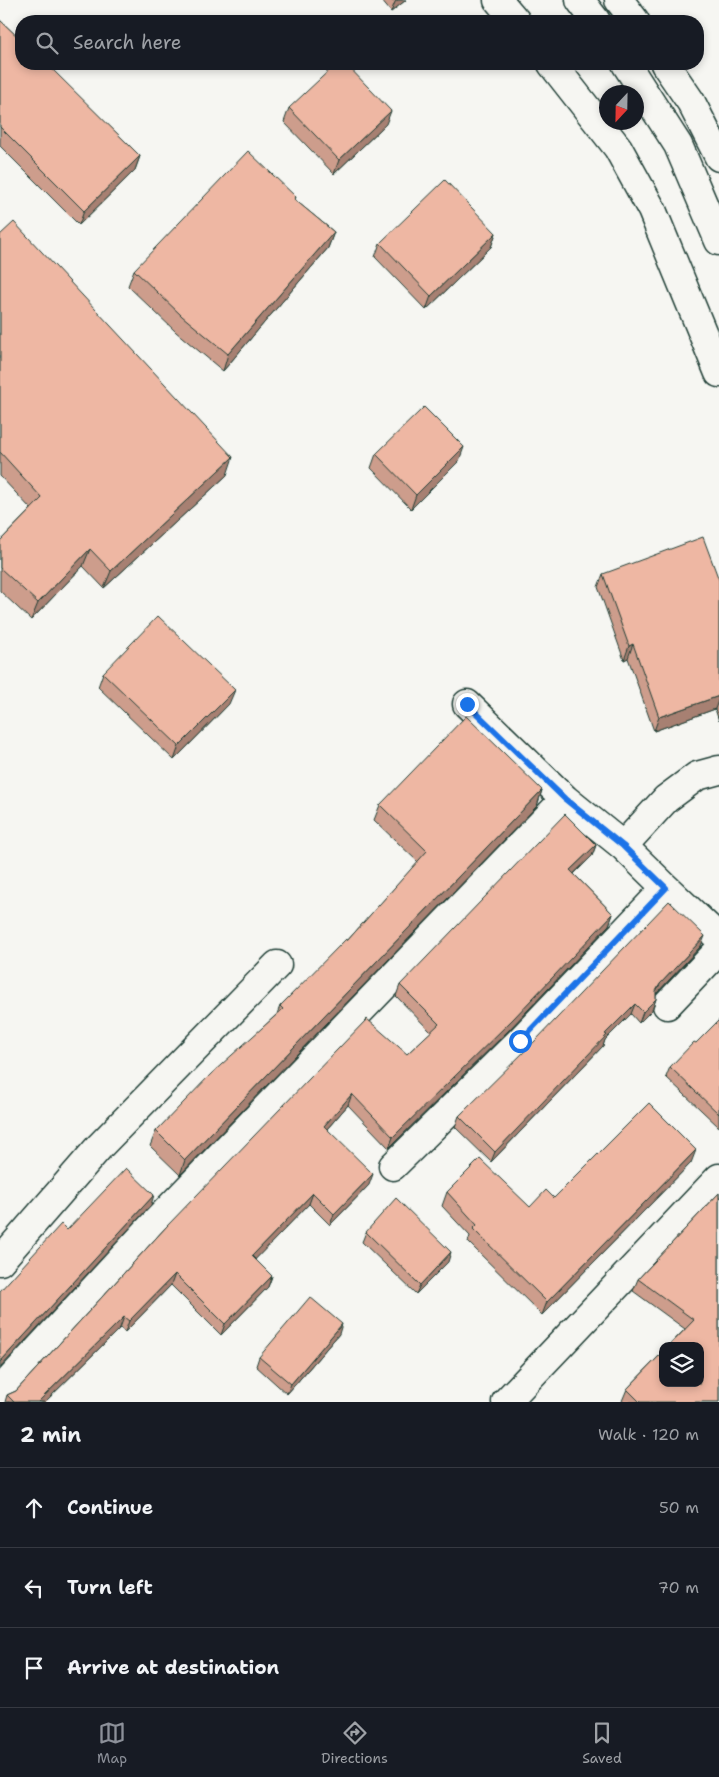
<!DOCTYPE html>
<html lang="en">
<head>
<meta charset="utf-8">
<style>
  body { margin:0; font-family:"Shantell Sans",sans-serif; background:#242831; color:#f1f3f6 }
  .controls { position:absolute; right:15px; bottom:15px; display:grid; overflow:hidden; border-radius:10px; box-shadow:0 2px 8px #0003 }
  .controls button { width:45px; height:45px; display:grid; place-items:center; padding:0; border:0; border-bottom:1px solid #363941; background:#171b24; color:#f1f3f6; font:25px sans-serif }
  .compass { position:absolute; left:599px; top:85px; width:45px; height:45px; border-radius:50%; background:#171b24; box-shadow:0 2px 8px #0003; rotate:202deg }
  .stop { position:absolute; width:15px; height:15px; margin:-11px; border:4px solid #1a73e8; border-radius:50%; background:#fff }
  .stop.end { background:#1a73e8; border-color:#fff; box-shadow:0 1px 5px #0008 }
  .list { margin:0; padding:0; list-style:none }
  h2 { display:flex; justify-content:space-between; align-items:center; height:65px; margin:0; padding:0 20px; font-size:21px }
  h2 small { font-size:16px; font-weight:400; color:#9ea1a6 }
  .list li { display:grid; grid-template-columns:32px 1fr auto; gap:15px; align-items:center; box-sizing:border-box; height:80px; padding:0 20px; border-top:1px solid #363941 }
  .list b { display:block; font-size:19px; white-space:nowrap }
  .list em { font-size:16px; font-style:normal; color:#9ea1a6 }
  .icon { flex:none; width:28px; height:28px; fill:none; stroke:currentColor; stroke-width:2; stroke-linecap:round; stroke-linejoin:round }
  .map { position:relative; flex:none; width:719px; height:1402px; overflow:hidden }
  .search { position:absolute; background:#171b24; box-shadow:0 2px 8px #0003; left:15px; right:15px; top:15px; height:55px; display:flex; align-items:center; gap:12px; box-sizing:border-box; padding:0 18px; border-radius:20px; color:#9ea1a6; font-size:19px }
  .sheet { height:305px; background:#171b24 }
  nav { display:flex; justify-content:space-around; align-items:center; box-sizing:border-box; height:70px; border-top:1px solid #363941; background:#171b24; font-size:14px; color:#9ea1a6 }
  nav a { display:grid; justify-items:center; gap:2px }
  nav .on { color:#8c9099 }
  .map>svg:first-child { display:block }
</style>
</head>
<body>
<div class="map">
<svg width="719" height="1402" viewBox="0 0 719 1402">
  <rect width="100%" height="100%" fill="#f6f6f2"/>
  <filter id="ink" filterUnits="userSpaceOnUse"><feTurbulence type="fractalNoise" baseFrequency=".02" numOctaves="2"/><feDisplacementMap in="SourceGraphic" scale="10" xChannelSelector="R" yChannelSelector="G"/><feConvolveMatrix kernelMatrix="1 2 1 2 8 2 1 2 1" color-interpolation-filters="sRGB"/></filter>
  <g filter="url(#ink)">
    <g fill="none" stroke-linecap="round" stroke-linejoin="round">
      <g stroke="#1f3d34" stroke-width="31">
        <path id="street" d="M619,0L635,21
          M665,64L691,102L719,157
          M623,846L666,799L697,776L719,770
          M666,888L719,938V941
          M667,1005L719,950
          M393,1166L520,1041L666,888L623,846L565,799
          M0,1261L100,1146L277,965
          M0,1391L152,1226L565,799L467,704
          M506,1402L719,1178"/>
      </g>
      <g stroke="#1f3d34" stroke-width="31">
        <path id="secondary" d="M498,0L516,21
          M580,0L596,21
          M552,64L618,148L652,210L719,373
          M626,64L678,145L719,241"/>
      </g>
      <use href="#street" stroke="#f6f6f2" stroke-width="28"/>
      <use href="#secondary" stroke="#f6f6f2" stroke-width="28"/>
    </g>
    <path fill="#cd9d8c" stroke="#1f3d34" d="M381,0H406L391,12Z
      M0,20L140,156L135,170L79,225L0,146Z
      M289,108L386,124L334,174L284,122Z
      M296,197L295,200L334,232L328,248L223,371L176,332L128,286L134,270Z
      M496,233L491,247L426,310L375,257L380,243Z
      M0,235L227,475L104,588L83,566L31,620L0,591V541L31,509L0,476Z
      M376,454L459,461L411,509L371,468Z
      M603,574L719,580V721L715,709L654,731L628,658L624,660L598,587Z
      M103,673L229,704L174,760L98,687Z
      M542,790L537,806L180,1175L150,1146L156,1131L277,1014L280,1006L347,941L418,862L374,820L380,805Z
      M596,845L592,856L574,874L613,914L609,925L509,1030L389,1148L348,1105L327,1129L369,1185L330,1225L309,1204L255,1259L272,1276L268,1287L221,1335L171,1285L125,1332L120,1328L45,1402H5L7,1395L16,1391L167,1226L407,1054L431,1032L396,996L400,985Z
      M701,946L656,994V999L652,1010L639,1023L631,1014L605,1040L603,1046L491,1162L455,1127L459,1116Z
      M719,1020V1127L666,1077L670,1067L696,1043Z
      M691,1163L542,1315L468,1242L470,1236L442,1206L447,1192L530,1207Z
      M719,1193V1402H623L622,1401L627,1389L685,1329L633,1291L638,1279Z
      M366,1232L448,1262L416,1294L362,1242Z
      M339,1334L287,1394L256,1366L259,1357Z"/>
    <path fill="#a78072" stroke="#1f3d34" d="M398,0H406L391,12L395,2Z
      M391,111L386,124L334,174L339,160Z
      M140,156L135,170L79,225L84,211Z
      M334,232L328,248L223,371L228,354Z
      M496,233L491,247L426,310L431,296Z
      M464,447L459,461L411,509L416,495Z
      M233,457L227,475L104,588L111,571Z
      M90,549L83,566L31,620L38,603Z
      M633,644L628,658L624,660L629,646Z
      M235,690L229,704L174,760L179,746Z
      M719,696V698L715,709L654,731L659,717Z
      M542,790L537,806L180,1175L185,1160Z
      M596,845L592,856L566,881L570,870Z
      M613,914L609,925L509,1030L389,1148L393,1137Z
      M705,936L701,946L656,994V991L660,984Z
      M656,999L652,1010L639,1023L643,1012Z
      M635,1004L631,1014L605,1040L603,1046L491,1162L495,1152L605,1034Z
      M352,1094L348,1105L320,1137L324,1126Z
      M696,1150L691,1163L542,1315L547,1302Z
      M373,1174L369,1185L330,1225L334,1214Z
      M313,1193L309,1204L248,1267L252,1256Z
      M154,1195L151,1205L0,1368V1362Z
      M451,1252L448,1262L416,1294L420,1285Z
      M175,1274L171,1285L125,1332L129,1321Z
      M272,1276L268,1287L221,1335L225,1324Z
      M124,1317L120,1328L45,1402H38Z
      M342,1324L339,1334L287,1394L291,1384Z"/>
    <path fill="#eeb7a3" stroke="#1f3d34" d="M0,20L21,40V64H47L140,156L84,211L0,127Z
      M336,64H346L391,111L339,160L289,108Z
      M248,151L296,197L294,199L334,232L228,354L182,316L134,270Z
      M445,180L496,233L431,296L380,243Z
      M14,222L233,457L111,571L90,549L38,603L0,568V541L42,498L0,452V235Z
      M424,407L464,447L416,495L376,454Z
      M703,537L719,580V696L659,717L633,644L629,646L603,574Z
      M158,616L235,690L179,746L103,673Z
      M466,716L542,790L185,1160L156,1131L211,1074L283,1009L280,1006L346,939L347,941L427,851L380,805Z
      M565,814L596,845L570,870L613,914L513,1019L393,1137L352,1094L324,1126L373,1174L334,1214L313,1193L252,1256L272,1276L225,1324L175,1274L129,1321L124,1317L38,1402H14L7,1395L16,1391L167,1226L367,1019L407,1054L439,1024L400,985Z
      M669,901L705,936L660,984L656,991V999L643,1012L635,1004L605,1034L607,1035L495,1152L459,1116L535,1041Z
      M719,1020V1114L670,1067L694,1042L696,1043Z
      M649,1103L696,1150L547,1302L473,1229L477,1225L447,1192L480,1159L530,1207L546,1190L554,1198Z
      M126,1168L154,1195L0,1362V1291L61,1224L67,1230Z
      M719,1193V1402H640L627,1389L663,1352V1383H700V1346H669L694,1320L638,1279Z
      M396,1198L451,1252L420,1285L366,1232Z
      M310,1297L342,1324L291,1384L259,1357Z"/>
  </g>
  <g fill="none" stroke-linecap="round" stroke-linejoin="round" filter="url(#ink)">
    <path stroke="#1a73e8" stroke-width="6" d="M467,704L565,799L623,846L666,888L520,1041"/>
  </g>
</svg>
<div class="controls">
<button><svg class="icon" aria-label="layers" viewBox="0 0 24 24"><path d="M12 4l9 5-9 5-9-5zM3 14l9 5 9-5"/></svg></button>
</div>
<svg class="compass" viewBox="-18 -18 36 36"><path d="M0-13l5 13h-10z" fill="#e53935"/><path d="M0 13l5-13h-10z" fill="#9ea1a6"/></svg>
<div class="stop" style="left:520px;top:1041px"></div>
<div class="stop end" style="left:467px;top:704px"></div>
<div class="search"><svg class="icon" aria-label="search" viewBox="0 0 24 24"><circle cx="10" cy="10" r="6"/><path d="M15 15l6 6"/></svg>Search here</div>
</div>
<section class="sheet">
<h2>2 min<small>Walk · 120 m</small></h2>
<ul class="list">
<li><svg class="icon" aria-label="ahead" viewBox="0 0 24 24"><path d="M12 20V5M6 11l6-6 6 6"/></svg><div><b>Continue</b></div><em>50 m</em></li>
<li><svg class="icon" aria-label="left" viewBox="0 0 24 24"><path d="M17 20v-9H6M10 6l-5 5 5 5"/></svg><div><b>Turn left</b></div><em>70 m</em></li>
<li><svg class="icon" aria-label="arrive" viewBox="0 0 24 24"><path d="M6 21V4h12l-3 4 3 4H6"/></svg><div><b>Arrive at destination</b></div></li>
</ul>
</section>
<nav>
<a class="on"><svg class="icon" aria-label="map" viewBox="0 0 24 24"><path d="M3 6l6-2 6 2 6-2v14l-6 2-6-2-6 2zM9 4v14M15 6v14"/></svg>Map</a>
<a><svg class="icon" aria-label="directions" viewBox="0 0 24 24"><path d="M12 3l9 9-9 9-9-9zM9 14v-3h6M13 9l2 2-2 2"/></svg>Directions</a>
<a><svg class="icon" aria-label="saved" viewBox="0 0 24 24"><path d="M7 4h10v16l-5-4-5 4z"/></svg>Saved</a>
</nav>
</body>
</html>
